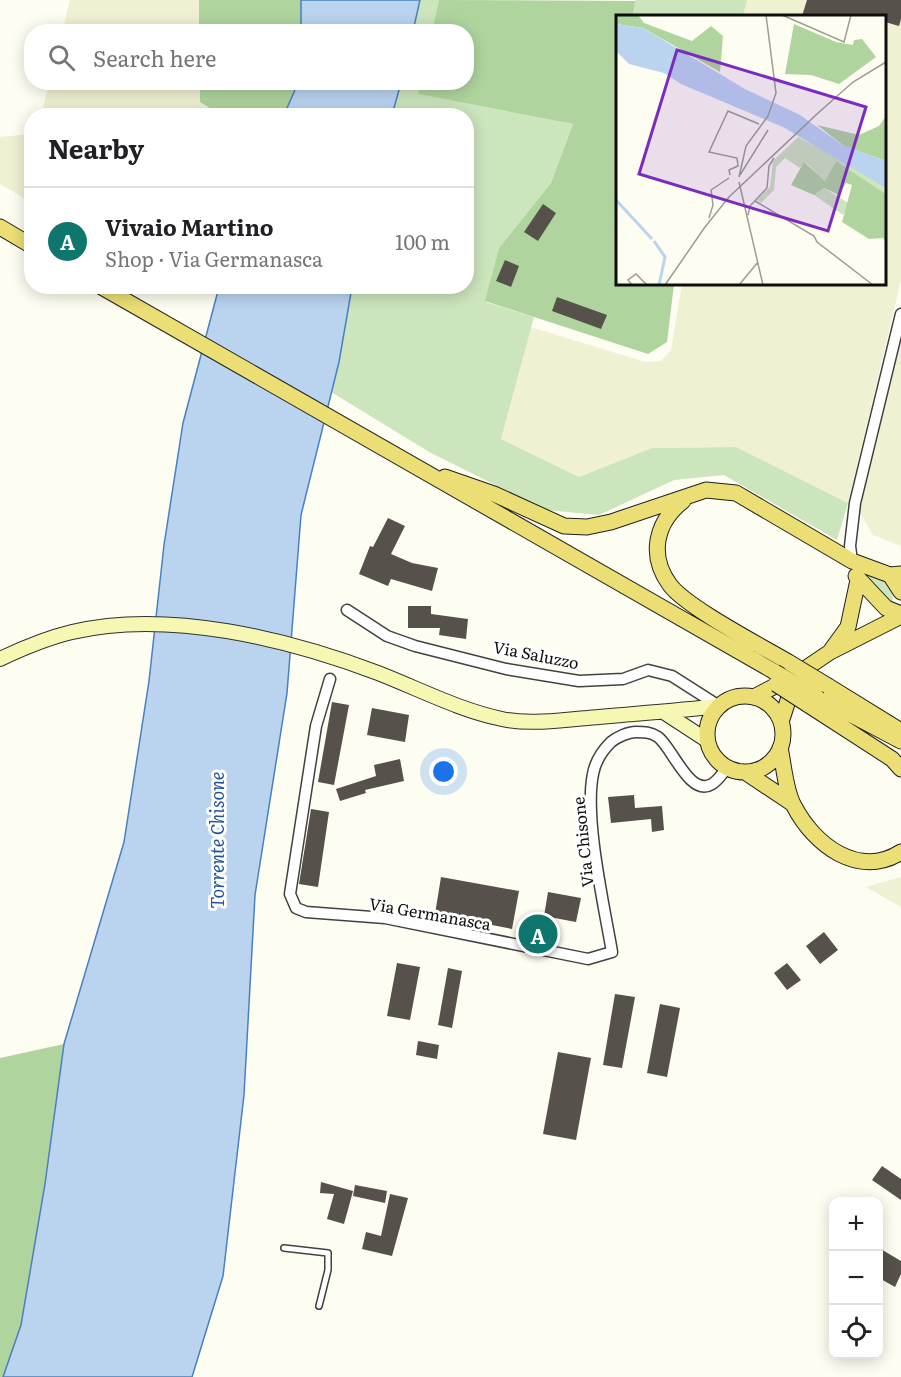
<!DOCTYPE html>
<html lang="en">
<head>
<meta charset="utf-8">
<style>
  body { margin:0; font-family:Literata,serif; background:#f2f2f2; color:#202124 }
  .controls { position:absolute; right:18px; bottom:18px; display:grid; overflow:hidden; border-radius:12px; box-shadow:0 3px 15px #0003 }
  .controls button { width:54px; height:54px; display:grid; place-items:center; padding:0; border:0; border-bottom:2px solid #e0e0e0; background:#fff; color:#202124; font:30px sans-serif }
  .you { position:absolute; left:444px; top:772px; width:21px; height:21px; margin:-15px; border:4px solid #fff; border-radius:50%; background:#1a73e8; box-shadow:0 0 0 9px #1a73e833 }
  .badge { display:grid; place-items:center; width:39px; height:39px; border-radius:50%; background:#0f766e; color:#fff; font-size:20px; font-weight:700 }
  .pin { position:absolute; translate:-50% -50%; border:3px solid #fff; box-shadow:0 2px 6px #0006 }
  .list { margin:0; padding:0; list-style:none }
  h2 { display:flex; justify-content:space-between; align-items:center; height:78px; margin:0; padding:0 24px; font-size:26px }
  h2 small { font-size:20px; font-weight:400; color:#757577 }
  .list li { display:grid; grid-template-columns:39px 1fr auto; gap:18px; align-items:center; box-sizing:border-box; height:108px; padding:0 24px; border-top:2px solid #e0e0e0 }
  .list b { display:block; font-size:22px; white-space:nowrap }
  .list p { margin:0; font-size:20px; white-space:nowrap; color:#757577 }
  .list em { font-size:20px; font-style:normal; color:#757577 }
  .icon { flex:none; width:33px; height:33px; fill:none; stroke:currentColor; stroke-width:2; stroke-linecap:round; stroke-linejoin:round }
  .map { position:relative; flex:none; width:901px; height:1377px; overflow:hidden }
  .search { position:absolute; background:#fff; box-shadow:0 3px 15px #0003; left:24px; top:24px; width:450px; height:66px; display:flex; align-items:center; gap:15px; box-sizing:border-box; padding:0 21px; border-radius:24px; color:#757577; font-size:22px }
  .panel { position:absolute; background:#fff; box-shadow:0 3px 15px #0003; left:24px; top:108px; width:450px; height:186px; border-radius:24px }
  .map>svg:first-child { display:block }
</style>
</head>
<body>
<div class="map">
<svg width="901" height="1377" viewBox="0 0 901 1377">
  <rect width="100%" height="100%" fill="#fdfdf1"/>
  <path fill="#f0f1d3" d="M70,0H199V31L62,32Z
    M747,0H901V280L848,503L735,447L652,448L579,477L501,439L531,327L645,362L661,361L671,350L682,284H884V16H743Z
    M49,82L200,83V102L221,115L41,116Z
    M31,134H32L31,202L0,184V137Z
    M901,336V546L873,535L859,511Z
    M901,876V907L866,887L900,877Z"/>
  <path fill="#cce5bd" d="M420,0H439L432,31L413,32Z
    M635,0H747L743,16H633Z
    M401,83H421L419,94L573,124L551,183L499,248L486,302L534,317L501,439L579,477L652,448L736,447L848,503L837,540L724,475L674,480L599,515L546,510L431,453L331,392L352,287L466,286V116L392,115Z
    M861,571L879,575L892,587L893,604L883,599Z"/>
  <path fill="#afd49e" d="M199,0H301V31H199Z
    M439,0L635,1L633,16H618V284H674L667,342L648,354L485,301L499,248L551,183L573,124L418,94L421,83L466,82V32L432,31Z
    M200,83H298L284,116L221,115L200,102Z
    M64,1044L45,1184L21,1325L3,1377H0V1058Z"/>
  <path fill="#bad4f0" stroke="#4980bf" stroke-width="1.5" d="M301,0H420L413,31L301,32Z
    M298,83V82L401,83L392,115H284Z
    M219,287H352L339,362L301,515L287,693L255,895L244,1095L223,1276L192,1377H3L21,1325L45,1184L64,1044L124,842L149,681L164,545L183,423Z"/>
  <path fill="#56514b" d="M807,0H901V19L899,26L885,22V16H802Z
    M543,204L556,213L538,241L524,232Z
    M505,260L519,266L511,287L496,281Z
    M557,297L607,315L601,329L552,311Z
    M388,518L405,526L391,554L412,563L438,568L432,591L391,579L388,586L359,574L370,546L373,547Z
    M408,606H431V614L468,619L466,639L439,635L440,628H408Z
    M332,702L349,705L334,785L318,782Z
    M372,708L409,715L405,742L367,735Z
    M400,759L404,781L365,790L366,793L340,801L336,789L376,776L374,765Z
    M634,795L635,808L662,806L664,830L652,832L651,819L611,823L608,797Z
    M311,809L329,812L318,887L299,884Z
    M441,877L519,891L512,929L435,914Z
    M548,892L581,898L576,922L544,916Z
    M824,932L838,950L820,964L806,946Z
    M397,963L420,967L410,1020L387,1016Z
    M787,963L801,980L787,990L774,973Z
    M448,968L462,971L452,1028L438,1025Z
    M615,994L635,997L622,1068L603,1065Z
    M660,1004L680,1008L667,1077L647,1073Z
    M418,1041L439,1045L437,1059L416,1055Z
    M558,1052L591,1058L576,1140L543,1134Z
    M882,1166L901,1179V1200L872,1180Z
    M321,1182L353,1191L344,1224L327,1219L334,1194L320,1193Z
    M355,1185L387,1191L385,1203L353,1196Z
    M390,1194L408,1198L392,1256L362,1249L366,1232L381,1236Z
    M879,1248L901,1261V1274L895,1287L879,1278Z"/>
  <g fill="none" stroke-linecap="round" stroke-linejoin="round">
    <g stroke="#414141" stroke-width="8">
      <path id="lane" d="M284,1248L328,1253V1270L319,1306"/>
    </g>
    <g stroke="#414141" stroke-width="13">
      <path id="street" d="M852,561L850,546L855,503L901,314
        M347,610L387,636L415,646L506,669L579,681L623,679L648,670L672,676L719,706
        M330,679L316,726L290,894L296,908L306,912L385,918L588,959L612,952C604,905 584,818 593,774C595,762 602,751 611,742C617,737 628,732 636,732C644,732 651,732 658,737C672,747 690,798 712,784C718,781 723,772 728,767"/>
    </g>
    <g stroke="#303030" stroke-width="16">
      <path id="secondary" d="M0,659C23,648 47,638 72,632C168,609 288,639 378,673C419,689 459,710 502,719C529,725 560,720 588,718C631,714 675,711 719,706
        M665,713L708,741"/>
    </g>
    <g stroke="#1f1f1f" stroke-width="17">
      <path id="primary" d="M0,227L32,246
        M100,286L775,672
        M445,477L494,494L564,526L587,527L611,522L706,490L736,493L852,561L890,575L901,574
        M683,501C656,522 648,555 670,585C686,607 763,647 790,663
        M890,575L901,592
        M856,576L886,608L901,614
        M832,649L848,627L858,580
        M828,686L901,731
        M816,696L901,741
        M707 734a38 38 0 1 1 76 0a38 38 0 1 1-76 0Z
        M754,697L796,675L830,652L901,616
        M807,704L892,759L901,769
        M781,722L794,682
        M780,748C784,765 785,790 794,806C814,845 859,879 901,852
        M745,772L793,804"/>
    </g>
    <use href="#lane" stroke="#fff" stroke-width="5"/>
    <use href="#street" stroke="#fff" stroke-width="10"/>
    <use href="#secondary" stroke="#f5f7b2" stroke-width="14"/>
    <use href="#primary" stroke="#eade74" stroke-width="15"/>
    <g stroke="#1f1f1f" stroke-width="17" stroke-linecap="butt">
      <path id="primary-bridge" d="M790,663L828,686
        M775,672L816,696
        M776,684L807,704"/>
    </g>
    <use href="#primary-bridge" stroke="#eade74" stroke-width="15"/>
  </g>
  <g text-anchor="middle" stroke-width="6" stroke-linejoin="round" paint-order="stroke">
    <g font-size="16" fill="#0e0e0e" stroke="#fff">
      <text transform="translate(536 655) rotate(11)" y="6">Via Saluzzo</text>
      <text transform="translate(583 842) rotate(-96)" y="6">Via Chisone</text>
      <text transform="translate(430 914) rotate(10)" y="6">Via Germanasca</text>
    </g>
    <g font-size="18" font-style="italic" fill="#245393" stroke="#fff">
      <text transform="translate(218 840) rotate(-90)" y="6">Torrente Chisone</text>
    </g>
  </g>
  <g transform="translate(616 15)">
    <rect width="270" height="270" fill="#fdfdf1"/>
    <path d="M182,122L247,156L270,173V179L220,146L209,166L189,147L184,153L169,143L160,152L158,175L145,188L141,185L154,172L157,146ZM208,173L234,189L227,200L198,180Z" fill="#cce5bd"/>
    <path d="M0,0H22L28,8L76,26L95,11L107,21L104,57L27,13L0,9ZM178,9L220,27L237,30L238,25L246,24L260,42L223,69L195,60L169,59ZM270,101V146L228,131L201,110L243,120L263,111ZM220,146L270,179V227L267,223L253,224L226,207L236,170L230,168L223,180L208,173L198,180L175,170L188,147L209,166Z" fill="#afd49e"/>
    <path d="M0,9L27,13L129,74L184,100L228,131L270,146V173L167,112L65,69L48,58L13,49L0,36Z" fill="#bad4f0"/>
    <path fill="none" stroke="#bad4f0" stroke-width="3" d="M0,185L36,224M38,226L49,242L43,270"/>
    <path fill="none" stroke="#9d9d96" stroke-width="1.5" d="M166,0L228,27L235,0M114,160L113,155L122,151L121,143L93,137L112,96L143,109M124,160L152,115M123,162L130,131L152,101L160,78L150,0M123,167L147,270M139,186L198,221L201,227L257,270M132,200L134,191L151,173L153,151L158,143M93,203L97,190L95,175L113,163M89,212L113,182L201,99L237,67L270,47M16,270L12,265L20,259L31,270M49,270L89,212M123,270L142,247"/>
    <path fill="#7b2cbf" fill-opacity="0.15" stroke="#7b2cbf" stroke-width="3" d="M61,35L250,92L212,216L23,159Z"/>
    <rect width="270" height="270" fill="none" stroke="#0e0e0e" stroke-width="3"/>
  </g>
</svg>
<div class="controls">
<button>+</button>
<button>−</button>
<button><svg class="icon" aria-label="locate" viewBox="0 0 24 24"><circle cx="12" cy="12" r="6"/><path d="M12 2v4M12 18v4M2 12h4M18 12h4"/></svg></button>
</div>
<div class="you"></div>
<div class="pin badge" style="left:538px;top:934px">A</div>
<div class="search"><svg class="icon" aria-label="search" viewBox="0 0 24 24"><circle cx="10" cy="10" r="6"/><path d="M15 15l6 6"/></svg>Search here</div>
<section class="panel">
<h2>Nearby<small></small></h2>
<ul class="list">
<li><span class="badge">A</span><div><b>Vivaio Martino</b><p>Shop · Via Germanasca</p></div><em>100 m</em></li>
</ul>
</section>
</div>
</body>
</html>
